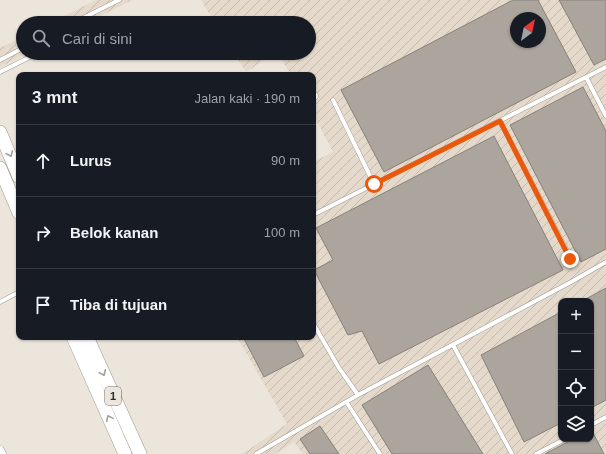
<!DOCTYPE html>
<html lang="id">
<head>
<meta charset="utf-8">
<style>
  body { margin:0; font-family:Arial,sans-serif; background:#242831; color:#f1f3f6 }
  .controls { position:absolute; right:12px; bottom:12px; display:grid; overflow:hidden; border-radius:8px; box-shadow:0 1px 3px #0004 }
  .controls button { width:36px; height:36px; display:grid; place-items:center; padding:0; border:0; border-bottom:1px solid #363941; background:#171b24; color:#f1f3f6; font:20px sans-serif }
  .compass { position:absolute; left:510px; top:12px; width:36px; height:36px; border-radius:50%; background:#171b24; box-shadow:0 1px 3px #0004; rotate:33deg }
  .stop { position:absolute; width:12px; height:12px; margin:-9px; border:3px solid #ea580c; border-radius:50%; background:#fff }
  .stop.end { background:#ea580c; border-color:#fff; box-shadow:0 1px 4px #0008 }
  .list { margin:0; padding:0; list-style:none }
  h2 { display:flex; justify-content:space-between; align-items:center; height:52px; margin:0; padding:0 16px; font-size:17px }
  h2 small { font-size:13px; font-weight:400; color:#9ea1a6 }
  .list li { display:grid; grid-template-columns:26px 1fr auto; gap:12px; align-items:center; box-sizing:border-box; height:72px; padding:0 16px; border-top:1px solid #363941 }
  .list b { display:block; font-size:15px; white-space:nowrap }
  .list em { font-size:13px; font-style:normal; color:#9ea1a6 }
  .icon { flex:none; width:22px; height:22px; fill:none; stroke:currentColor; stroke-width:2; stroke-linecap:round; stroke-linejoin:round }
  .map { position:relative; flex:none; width:606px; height:454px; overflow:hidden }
  .search { position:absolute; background:#171b24; box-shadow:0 1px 3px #0004; left:16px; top:16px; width:300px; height:44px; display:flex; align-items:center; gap:10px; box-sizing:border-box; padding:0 14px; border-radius:22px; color:#9ea1a6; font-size:15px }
  .panel { position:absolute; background:#171b24; box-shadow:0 1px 3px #0004; left:16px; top:72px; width:300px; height:268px; border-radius:8px }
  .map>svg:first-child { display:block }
</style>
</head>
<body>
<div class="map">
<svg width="606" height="454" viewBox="0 0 606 454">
  <defs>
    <pattern id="industrial-furrows" width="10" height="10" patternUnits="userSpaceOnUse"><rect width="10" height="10" fill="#e4d9cb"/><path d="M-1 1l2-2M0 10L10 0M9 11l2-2" fill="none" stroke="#c4baae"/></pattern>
  </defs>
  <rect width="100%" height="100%" fill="#ebe5dc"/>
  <path fill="url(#industrial-furrows)" fill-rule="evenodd" d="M96,0H132L87,23H50Z
    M201,0H606V454H303L294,442L275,454H242L287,424L237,337H313V162L333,152L313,114V75H291L277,53H309V23H215ZM516,18H540V42H516ZM561,301H591V439H561Z
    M23,37V53H28L0,67V48Z
    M234,53H275L246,72Z"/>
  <path fill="#aba59d" stroke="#87827a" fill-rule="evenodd" d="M513,0H538L576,72L384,172L341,90ZM516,18H540V42H516Z
    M559,0H606V59L594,65Z
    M583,87L606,131V249L581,262L510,125Z
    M494,136L563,270L379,364L362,331L348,335L314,270L333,260L316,228Z
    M606,288V400L591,408V301H582Z
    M561,312V423L524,442L481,355Z
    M243,337H294L304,356L264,377Z
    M428,365L483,454H392L362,405Z
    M320,426L339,454H310L300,439Z
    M591,429L604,454H545L573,439H591Z"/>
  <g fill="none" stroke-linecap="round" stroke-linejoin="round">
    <g stroke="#9f9a91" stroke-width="5">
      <path id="service" d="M73,23L119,0
        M97,23L101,21
        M0,60L23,48
        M0,72L38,53
        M586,77L606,116
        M333,100L374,184
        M500,121L571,259
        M313,215L606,67
        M0,302L19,292
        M313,323L339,368L358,395
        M453,345L512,454
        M347,403L380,454
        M591,425L606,417
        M256,454L358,395L571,282L606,262
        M536,454L565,439"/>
    </g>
    <g stroke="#9f9a91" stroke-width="9">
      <path id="minor" d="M313,96H314
        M0,450L2,454"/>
    </g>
    <g stroke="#9f9a91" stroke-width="14">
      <path id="trunk" d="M0,132L19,177
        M0,168L19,213
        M73,337L125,454
        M87,337L140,454"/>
    </g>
    <use href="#service" stroke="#fff" stroke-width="4"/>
    <use href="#minor" stroke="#fff" stroke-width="8"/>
    <use href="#trunk" stroke="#fff" stroke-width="13"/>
  </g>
  <defs><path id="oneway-chevron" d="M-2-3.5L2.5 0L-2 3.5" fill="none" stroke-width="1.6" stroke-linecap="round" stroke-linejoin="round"/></defs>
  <g stroke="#a1a09e">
    <use href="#oneway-chevron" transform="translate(10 154) rotate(67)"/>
    <use href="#oneway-chevron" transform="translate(103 373) rotate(66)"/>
    <use href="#oneway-chevron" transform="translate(109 418) rotate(-114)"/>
  </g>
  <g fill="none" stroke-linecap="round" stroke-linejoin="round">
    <path stroke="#ea580c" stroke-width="5" d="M374,184L500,121L570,259"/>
  </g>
  <g text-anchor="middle" stroke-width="3.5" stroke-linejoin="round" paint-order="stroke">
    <rect fill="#ebe5dc" stroke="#67645e" stroke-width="1" x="105" y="387" width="16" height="18" rx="3"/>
    <g font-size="11" font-weight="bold" fill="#2e2c28">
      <text x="113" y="400">1</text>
    </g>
  </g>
</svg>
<div class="controls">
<button>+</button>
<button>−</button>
<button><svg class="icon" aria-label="locate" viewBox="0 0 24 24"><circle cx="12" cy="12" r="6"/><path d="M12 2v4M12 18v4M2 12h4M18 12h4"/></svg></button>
<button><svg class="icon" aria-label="layers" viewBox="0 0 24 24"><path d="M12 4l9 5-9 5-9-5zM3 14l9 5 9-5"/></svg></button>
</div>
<svg class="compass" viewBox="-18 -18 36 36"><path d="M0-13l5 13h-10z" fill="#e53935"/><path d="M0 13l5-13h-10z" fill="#9ea1a6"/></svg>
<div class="stop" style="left:374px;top:184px"></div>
<div class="stop end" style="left:570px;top:259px"></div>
<div class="search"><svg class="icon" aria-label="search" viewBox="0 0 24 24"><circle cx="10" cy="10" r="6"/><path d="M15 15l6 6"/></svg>Cari di sini</div>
<section class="panel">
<h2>3 mnt<small>Jalan kaki · 190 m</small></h2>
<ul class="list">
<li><svg class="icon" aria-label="ahead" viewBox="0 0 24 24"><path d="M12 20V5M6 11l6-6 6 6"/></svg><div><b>Lurus</b></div><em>90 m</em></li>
<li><svg class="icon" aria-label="right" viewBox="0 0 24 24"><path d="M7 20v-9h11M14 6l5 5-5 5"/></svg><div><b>Belok kanan</b></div><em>100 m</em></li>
<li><svg class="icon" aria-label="arrive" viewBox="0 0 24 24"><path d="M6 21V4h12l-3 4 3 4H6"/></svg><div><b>Tiba di tujuan</b></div></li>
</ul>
</section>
</div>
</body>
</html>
